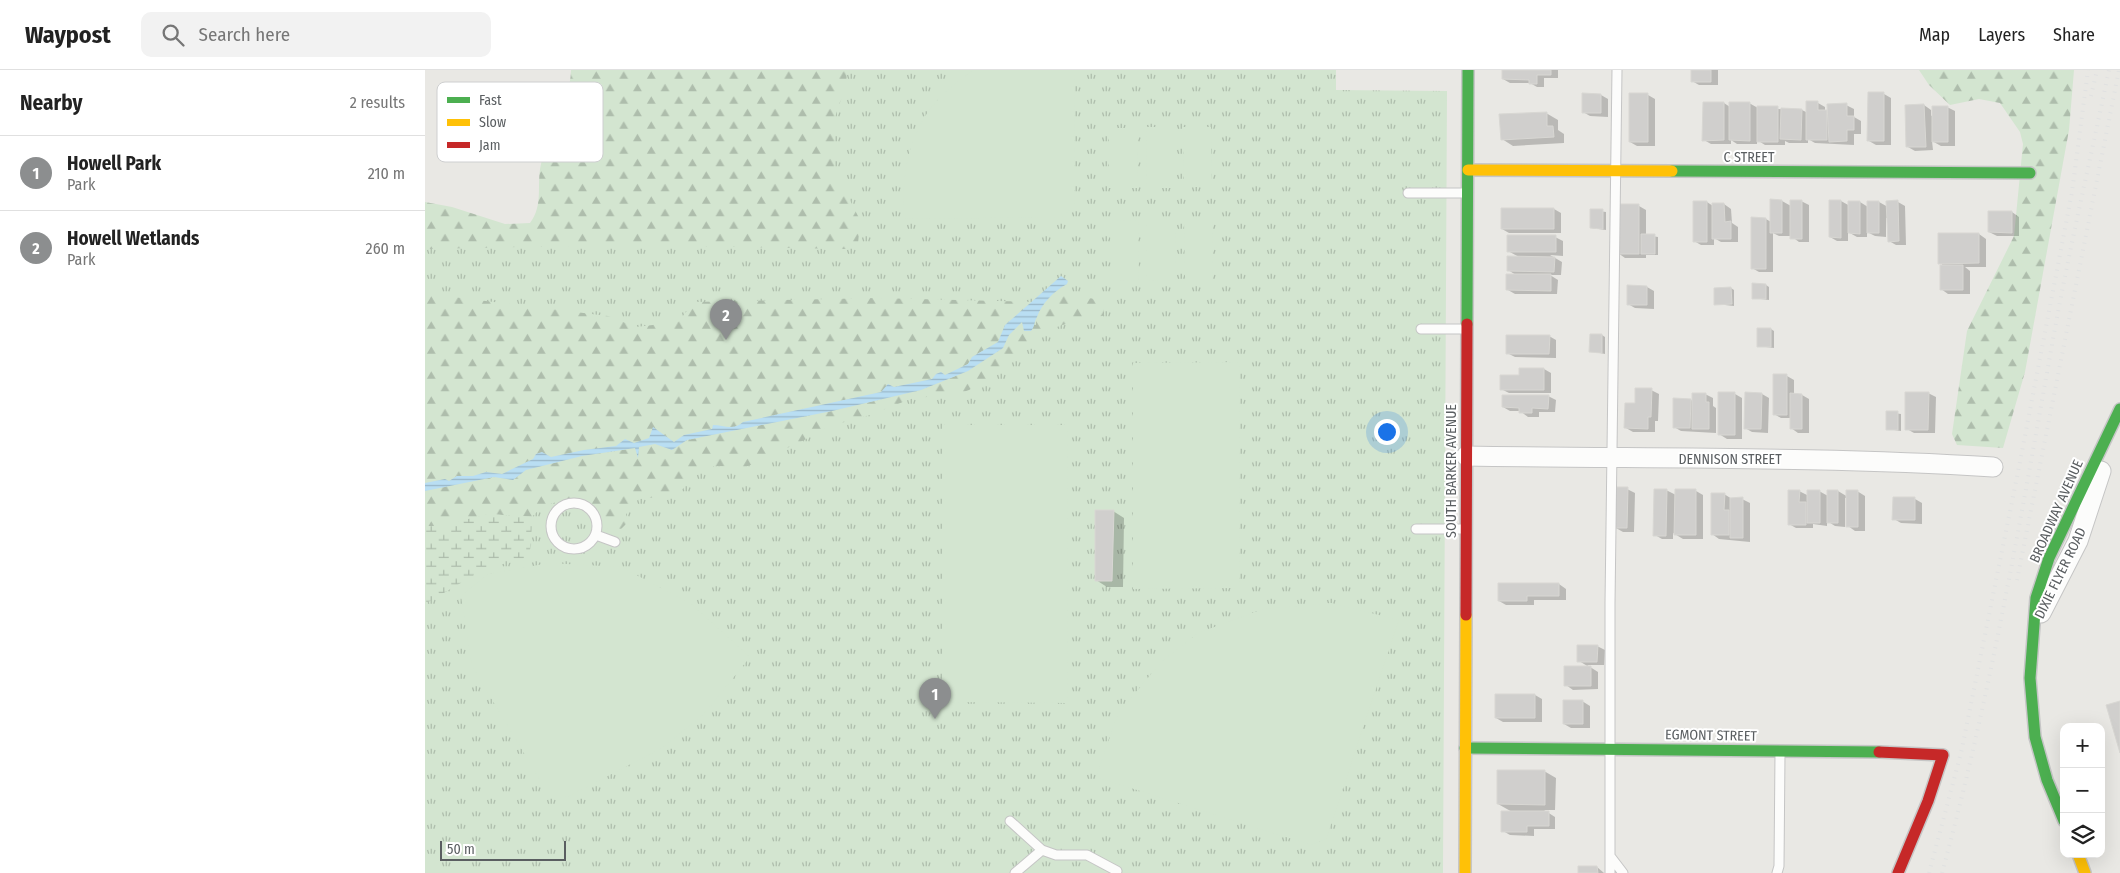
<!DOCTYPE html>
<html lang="en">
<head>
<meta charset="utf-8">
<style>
  body { margin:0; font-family:"Fira Sans Condensed",sans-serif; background:#f2f2f2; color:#222 }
  .controls { position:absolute; right:15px; bottom:15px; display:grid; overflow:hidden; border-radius:10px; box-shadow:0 5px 20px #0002 }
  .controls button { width:45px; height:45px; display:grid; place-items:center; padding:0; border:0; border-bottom:1px solid #e0e0e0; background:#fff; color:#222; font:25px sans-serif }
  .scale { position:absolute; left:15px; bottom:12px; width:126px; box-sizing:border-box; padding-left:5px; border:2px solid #5a5e61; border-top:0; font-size:14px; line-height:18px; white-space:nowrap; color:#5a5e61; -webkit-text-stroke:4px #fff; paint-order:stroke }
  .you { position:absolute; left:961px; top:361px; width:18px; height:18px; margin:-12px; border:4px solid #fff; border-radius:50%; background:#1a73e8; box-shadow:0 0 0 8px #1a73e833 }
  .badge { display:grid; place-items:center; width:32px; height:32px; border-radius:50%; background:#8c8e8f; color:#fff; font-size:16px; font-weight:700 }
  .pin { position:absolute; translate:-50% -41px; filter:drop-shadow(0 1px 2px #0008) }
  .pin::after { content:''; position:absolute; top:26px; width:18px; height:15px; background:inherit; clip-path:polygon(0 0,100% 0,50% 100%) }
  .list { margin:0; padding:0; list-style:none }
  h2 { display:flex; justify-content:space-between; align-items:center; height:65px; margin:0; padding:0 20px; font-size:21px }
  h2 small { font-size:16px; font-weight:400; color:#767676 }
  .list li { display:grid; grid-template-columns:32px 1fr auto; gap:15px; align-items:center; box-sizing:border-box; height:75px; padding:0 20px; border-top:1px solid #e0e0e0 }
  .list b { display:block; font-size:19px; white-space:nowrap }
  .list p { margin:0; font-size:16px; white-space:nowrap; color:#767676 }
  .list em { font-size:16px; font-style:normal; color:#767676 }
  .icon { flex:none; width:28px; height:28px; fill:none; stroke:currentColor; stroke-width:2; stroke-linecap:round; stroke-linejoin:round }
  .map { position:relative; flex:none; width:1695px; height:803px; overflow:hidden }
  header { display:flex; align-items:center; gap:30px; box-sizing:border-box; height:70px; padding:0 25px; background:#fff; border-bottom:1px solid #e0e0e0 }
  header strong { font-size:24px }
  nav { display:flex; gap:28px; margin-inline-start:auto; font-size:18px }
  .search { width:350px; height:45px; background:#f2f2f2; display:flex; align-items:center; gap:12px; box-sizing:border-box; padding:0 18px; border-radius:10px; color:#767676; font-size:19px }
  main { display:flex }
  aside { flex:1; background:#fff }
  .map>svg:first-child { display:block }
</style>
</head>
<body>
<header>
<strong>Waypost</strong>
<div class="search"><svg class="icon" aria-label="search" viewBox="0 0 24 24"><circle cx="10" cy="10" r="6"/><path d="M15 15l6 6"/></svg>Search here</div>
<nav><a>Map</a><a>Layers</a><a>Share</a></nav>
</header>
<main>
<aside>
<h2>Nearby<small>2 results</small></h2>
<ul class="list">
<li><span class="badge">1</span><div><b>Howell Park</b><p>Park</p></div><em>210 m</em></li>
<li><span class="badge">2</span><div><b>Howell Wetlands</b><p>Park</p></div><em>260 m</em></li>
</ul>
</aside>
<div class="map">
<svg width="1695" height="803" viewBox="0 0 1695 803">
  <defs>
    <pattern id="grass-tufts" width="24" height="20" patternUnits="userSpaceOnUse" patternTransform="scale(1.25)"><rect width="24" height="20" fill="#d3e5d0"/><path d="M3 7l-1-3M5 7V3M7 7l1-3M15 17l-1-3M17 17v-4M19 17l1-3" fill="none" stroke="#aebdac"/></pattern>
    <pattern id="forest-firs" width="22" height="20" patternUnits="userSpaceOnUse" patternTransform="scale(1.25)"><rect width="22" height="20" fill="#d3e5d0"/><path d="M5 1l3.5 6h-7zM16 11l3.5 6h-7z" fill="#aebdac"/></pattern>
    <pattern id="wetland-marsh" width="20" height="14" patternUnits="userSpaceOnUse" patternTransform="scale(1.25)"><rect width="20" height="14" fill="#d3e5d0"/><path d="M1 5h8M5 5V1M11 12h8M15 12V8" fill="none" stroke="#aebdac"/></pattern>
    <pattern id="water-rules" width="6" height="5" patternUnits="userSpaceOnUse" patternTransform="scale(1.25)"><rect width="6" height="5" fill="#b9def3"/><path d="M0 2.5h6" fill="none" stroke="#99b7c8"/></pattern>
  </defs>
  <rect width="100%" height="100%" fill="#e9e8e4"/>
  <path fill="url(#grass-tufts)" d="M183,0H911V20L1022,21L1018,803H0V170L147,166Z"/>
  <path fill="url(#forest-firs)" d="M146,0H422L421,15L410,47L409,99L435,150L433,174L422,179L200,175L0,179V132L27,137L80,154L105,153C119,134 111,116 116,94C124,62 145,34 146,0Z
    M1494,0H1649L1644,60L1600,302L1578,378L1532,375L1527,364L1542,261L1589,166L1598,74L1595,62L1575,33L1554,29L1525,35L1504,15Z
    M629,221L640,225L670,229L679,237V245L665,252L649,251L629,258L591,286L580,298L544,320L530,325L488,328L445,345L405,356L370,375L342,385L331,393L320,397L285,396L273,399L253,425L213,429L208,439L201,444L203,452L194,461L186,463L161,432C141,429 120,431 107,447L64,444L14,456H0V421L69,407L88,410L101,400L157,386L211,378L213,386L214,377L230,374L247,380L262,370L407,341L495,320L543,301L578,278L583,265L598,252L611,255V247Z
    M12,225L183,246L211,257L253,252L269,232L451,228L608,232L580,255L573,272L547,287L543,294L520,305L511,304L507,309L469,317L456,322L318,352L313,356L259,365L249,372L226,364L224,368L209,373L108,389L77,404L61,402L48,406H32L24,411L0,413V226Z"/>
  <path fill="url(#wetland-marsh)" d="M64,444L107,447L106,476L102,489L63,497L0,534V456H14Z"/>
  <path fill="#d3e5d0" d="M548,0H650L649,136L637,147L479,149C477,107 482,66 510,33C520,20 536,10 548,0Z
    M721,57H750V118H722Z
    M758,57H786L787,117H759Z
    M684,58H712L713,118H684Z
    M713,150L714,210L686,211L685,151Z
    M722,150H750L751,210L722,211Z
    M759,150H787L788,210H760Z
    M815,292L814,518L708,519V293Z
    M517,355H642L643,633L517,632Z
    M124,493L196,497L265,533L325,587L279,644L237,678L142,727L118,715L47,596L36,526L63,504Z
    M906,533L974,550L901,769L886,775L671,707L693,644L736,592L773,563L838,539Z"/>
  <path fill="url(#water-rules)" d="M636,206L643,211L642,214C629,221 617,233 612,247C609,252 610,256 606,261H599L597,252L584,265L578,278L543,301L496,320L407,341L262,370L247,380L230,374L214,377L213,388L210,378L157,386L101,400L88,410L69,407L0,421V413L20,409L24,411L32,406H48L61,402L77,404L108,389L111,384L117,382L126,387L159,380L191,376L200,369L209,373L224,368L228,357L249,372L259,365L287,359L288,355C299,355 308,361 318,352L456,322L463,314L469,317L507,309L511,304L516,302L520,305L543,294L547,287L573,272L580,255Z"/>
  <path fill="#0003" d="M1078,0H1133V8H1119V17H1112L1105,13H1085L1078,9Z
    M1267,0H1293V15H1274L1267,11Z
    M1459,24L1466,28V75H1451L1444,71Z
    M1176,25L1183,29V47L1165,46L1158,42Z
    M1205,25H1223L1230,29V76H1212L1205,72Z
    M1299,33L1305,37L1324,33L1333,38L1377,40L1383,43L1393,33L1400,37V41L1421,35L1429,39V47L1436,51V64H1429V75L1390,73L1383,69V73H1364L1360,71V75H1340L1332,70V74H1312L1306,70V74H1286L1279,70Z
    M1499,35L1506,40V46L1522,37L1530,41V76H1516L1507,71L1508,80L1490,81L1483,77Z
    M1121,43L1133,50V60L1139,64V73L1088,76L1077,69Z
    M1347,131H1357L1366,136L1376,131L1384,135V172H1374L1366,166H1354L1348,163V202H1334L1327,198L1341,149L1346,152Z
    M1416,131L1425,136L1435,132L1443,137L1454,132L1463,137L1473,132L1480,136L1481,175H1471L1464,171L1463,148H1461V167L1450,166L1442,162V167H1432L1423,162V171H1412L1405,167Z
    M1282,132L1288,136L1299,134L1306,139L1307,153L1313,157V172H1296L1289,168V175H1276L1269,171Z
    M1214,136L1221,140V165L1233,167V185H1221V188H1200L1193,183Z
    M1129,139L1136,143V163H1084L1077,159Z
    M1166,140L1181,142V160L1166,158Z
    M1587,142L1594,147V166H1572L1564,162Z
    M1554,164L1561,169V197H1540L1545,201V224H1523L1516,219L1517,194L1515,193Z
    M1130,167L1138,171V186L1125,185L1137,192L1136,205H1125L1133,210L1132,224H1090L1083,220L1091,205L1083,200L1094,187L1083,181Z
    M1341,215L1344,217V230L1328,228Z
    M1203,216L1222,217L1229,221V239L1210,238L1203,234Z
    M1306,218L1309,220V236L1291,234Z
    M1346,259L1349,261V278L1333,276Z
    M1177,265L1180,267V284L1165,281Z
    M1124,266L1131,270V288L1090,287L1082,283Z
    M1119,299L1126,303V323H1084L1076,319L1095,306Z
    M1362,306L1369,310V325H1377L1384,329V363H1373L1366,358V348H1356L1349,344Z
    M1226,320L1234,324L1233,351H1230V362H1208L1201,358L1211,334Z
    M1503,323L1511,327L1510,363H1489L1482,359Z
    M1280,324L1288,328V336L1291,338V363L1256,361L1249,357L1266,330L1268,331Z
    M1310,324L1317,328V369H1302L1294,364Z
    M1337,324L1344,328L1343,363L1327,362L1320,358Z
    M1123,326L1131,330L1130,342H1114V347H1103L1095,341H1085L1078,337Z
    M1462,342L1476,344V361L1462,359Z
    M1202,419L1210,423L1209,462H1198L1191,458Z
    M1241,420L1251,425L1271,421L1278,425V469H1258L1248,463V469H1237L1230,465Z
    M1374,421L1384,426L1394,421L1403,426L1404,421H1413L1423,427L1432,421L1440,426V461H1430L1423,456V428H1420V457L1410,456L1402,451V456L1388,454V458H1371L1364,454Z
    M1299,424L1307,429H1317L1325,433V472L1294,469L1287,464Z
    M1490,429L1497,433V454L1476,453L1469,449Z
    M688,441L699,448L698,517H682L671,510Z
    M1074,514H1134L1141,519V530H1109V535H1081L1074,531Z
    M1172,576L1180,580L1179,595H1162L1173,602V619L1148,620L1141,615L1164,597L1154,591Z
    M1110,625L1117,629V652H1078L1071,648Z
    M1157,631L1165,636V658H1146L1139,654Z
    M1119,701L1131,708L1130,740H1119L1130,747V759H1109V766L1085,765L1078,761L1089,743L1073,734Z
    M1172,797L1179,803H1154Z"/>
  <path fill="#d0cfcd" stroke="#d8d7d3" d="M1077,0H1126V5H1112V14H1104V10L1077,9Z
    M1266,0H1286V12H1266Z
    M1443,22H1459V71H1442Z
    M1157,23L1176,24V43H1157Z
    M1204,23H1223V72H1204Z
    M1381,31H1393V40H1402V70H1381Z
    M1278,32H1299V70L1277,71Z
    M1304,32H1325V71L1304,70Z
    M1422,33V46H1429V60H1422V71L1404,72L1402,34Z
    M1499,34L1501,77H1481L1480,35Z
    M1332,36H1353V72H1332Z
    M1507,36H1523V72H1507Z
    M1356,38L1377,39L1376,70L1355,69Z
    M1122,42V56H1128L1129,67L1076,70L1074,44Z
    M1345,129L1357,130V163H1345Z
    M1365,130H1377V169H1365Z
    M1404,130H1416V168L1404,167Z
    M1473,130L1474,171L1463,172L1461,131Z
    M1268,131H1282V172H1268Z
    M1423,131H1435V164L1423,163Z
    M1442,131H1454V163H1442Z
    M1287,133H1299L1300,152L1306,151V169H1287Z
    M1192,134H1214V184H1192Z
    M1076,138H1129V159H1076Z
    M1165,139H1178V159L1165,158Z
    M1563,141H1587V163L1563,162Z
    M1326,147L1341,148V199H1326Z
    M1513,163H1554V193L1513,194Z
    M1216,164H1230V184H1216Z
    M1082,165H1131V182H1082Z
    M1082,186L1130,187L1129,202L1082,201Z
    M1515,195H1538V220H1515Z
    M1081,204H1126V221L1081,220Z
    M1327,213L1341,214V229H1327Z
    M1202,215L1222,216V235H1202Z
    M1306,217L1307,234L1289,235V218Z
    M1332,258H1346V277H1332Z
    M1165,264H1177V283L1164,282Z
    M1081,265H1125L1124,284H1081Z
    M1094,298H1119V320H1075V305H1094Z
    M1348,304H1362V345H1348Z
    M1210,318H1227L1226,347H1223V359L1199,358L1200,333H1210Z
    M1293,322H1310V365H1293Z
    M1320,322L1337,323L1336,359H1319Z
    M1480,322H1504L1503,360H1480Z
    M1267,323H1281V332H1284V359H1267Z
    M1365,323L1377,324V359H1365Z
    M1077,325H1124L1123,339L1107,338V343H1094V338L1077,337Z
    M1248,328L1266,329L1265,358H1248Z
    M1461,341H1473V360H1461Z
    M1190,417H1203L1202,458H1190Z
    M1229,419H1242L1241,466H1228Z
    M1250,419H1271V465H1249Z
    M1363,420H1375L1374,432H1381V455H1363Z
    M1382,420H1395V453H1382Z
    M1402,420H1413V453H1402Z
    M1421,420H1433V457H1421Z
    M1286,423H1300L1299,440H1304V465H1286Z
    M1318,427V468H1305V428Z
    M1468,427H1490V450H1467Z
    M670,440H689L687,511H670Z
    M1073,513H1134V526H1102V531H1073Z
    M1152,575H1173L1172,592H1152Z
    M1139,596H1166V616H1139Z
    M1070,624H1110V648H1070Z
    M1138,630H1158V654H1138Z
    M1695,631V683L1681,635Z
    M1072,700H1120V735L1072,734Z
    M1076,741H1124V756H1102V762H1076Z
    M1153,796H1172L1173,803H1153Z"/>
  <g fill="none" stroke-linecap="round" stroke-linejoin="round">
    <g stroke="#c5c5c5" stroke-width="11">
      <path id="lane" d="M983,123H1041
        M996,259H1040
        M126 456a23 23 0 1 1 46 0a23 23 0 1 1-46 0Z
        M991,459H1038
        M171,465L190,472
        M585,751L617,780L631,785H662L692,801
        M1185,786L1198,803
        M590,803L617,780
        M1185,803V533L1192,0
        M1352,803L1354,796L1355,684"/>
    </g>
    <g stroke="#c5c5c5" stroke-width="21">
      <path id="street" d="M1041,386C1217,389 1393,386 1568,397
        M1616,543L1653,471L1676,401"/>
    </g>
    <g stroke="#c6c6c6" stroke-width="14">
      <path id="fast" d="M1247,101L1605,103
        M1042,254L1043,0
        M1040,678L1454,682
        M1639,751L1622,710L1610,667L1605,608L1611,528L1624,488L1695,339"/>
    </g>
    <g stroke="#c6c6c6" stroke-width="14">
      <path id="slow" d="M1043,100L1247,101
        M1653,784L1660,803
        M1040,803L1041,545"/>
    </g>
    <g stroke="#c6c6c6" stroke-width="14">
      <path id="jam" d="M1041,545L1042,254
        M1454,682L1518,685L1503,731L1473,803"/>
    </g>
    <use href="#lane" stroke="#fcfcfb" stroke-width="9"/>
    <use href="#street" stroke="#fcfcfb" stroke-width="19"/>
    <use href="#fast" stroke="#4caf50" stroke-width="11"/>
    <use href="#slow" stroke="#ffc107" stroke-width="11"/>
    <use href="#jam" stroke="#c62828" stroke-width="11"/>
    <path stroke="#e0e1e1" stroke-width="4" stroke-dasharray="1 6" stroke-linecap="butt" d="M1666,26L1672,0
      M1592,510L1694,0
      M1504,803L1536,683L1594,397L1647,122L1663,0
      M1517,803C1566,624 1597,441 1630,258C1646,172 1666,86 1684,0"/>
  </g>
  <g text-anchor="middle" stroke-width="4" stroke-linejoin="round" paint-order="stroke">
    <g font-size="14" fill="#5a5e61" stroke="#fff">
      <text x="1324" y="92">C STREET</text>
      <text x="1305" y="394">DENNISON STREET</text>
      <text transform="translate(1026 401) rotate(-90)" y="5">SOUTH BARKER AVENUE</text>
      <text transform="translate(1631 441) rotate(-66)" y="5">BROADWAY AVENUE</text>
      <text transform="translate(1635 503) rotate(-64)" y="5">DIXIE FLYER ROAD</text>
      <text transform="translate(1286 665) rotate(1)" y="5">EGMONT STREET</text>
    </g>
  </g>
  <rect x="12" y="12" width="166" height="80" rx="8" fill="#fff" stroke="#cecfd0" stroke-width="1"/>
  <rect x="22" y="27" width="23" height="6" fill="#4caf50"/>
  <rect x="22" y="49" width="23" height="7" fill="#ffc107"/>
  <rect x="22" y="72" width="23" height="6" fill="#c62828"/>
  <g font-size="14" fill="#5a5e61">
    <text x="54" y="35">Fast</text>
    <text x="54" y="57">Slow</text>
    <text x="54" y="80">Jam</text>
  </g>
</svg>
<div class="controls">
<button>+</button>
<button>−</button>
<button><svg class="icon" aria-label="layers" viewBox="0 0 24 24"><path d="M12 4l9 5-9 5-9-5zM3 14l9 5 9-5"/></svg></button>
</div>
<div class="scale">50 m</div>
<div class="you"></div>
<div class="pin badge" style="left:510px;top:649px">1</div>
<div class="pin badge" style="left:301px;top:270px">2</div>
</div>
</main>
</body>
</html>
